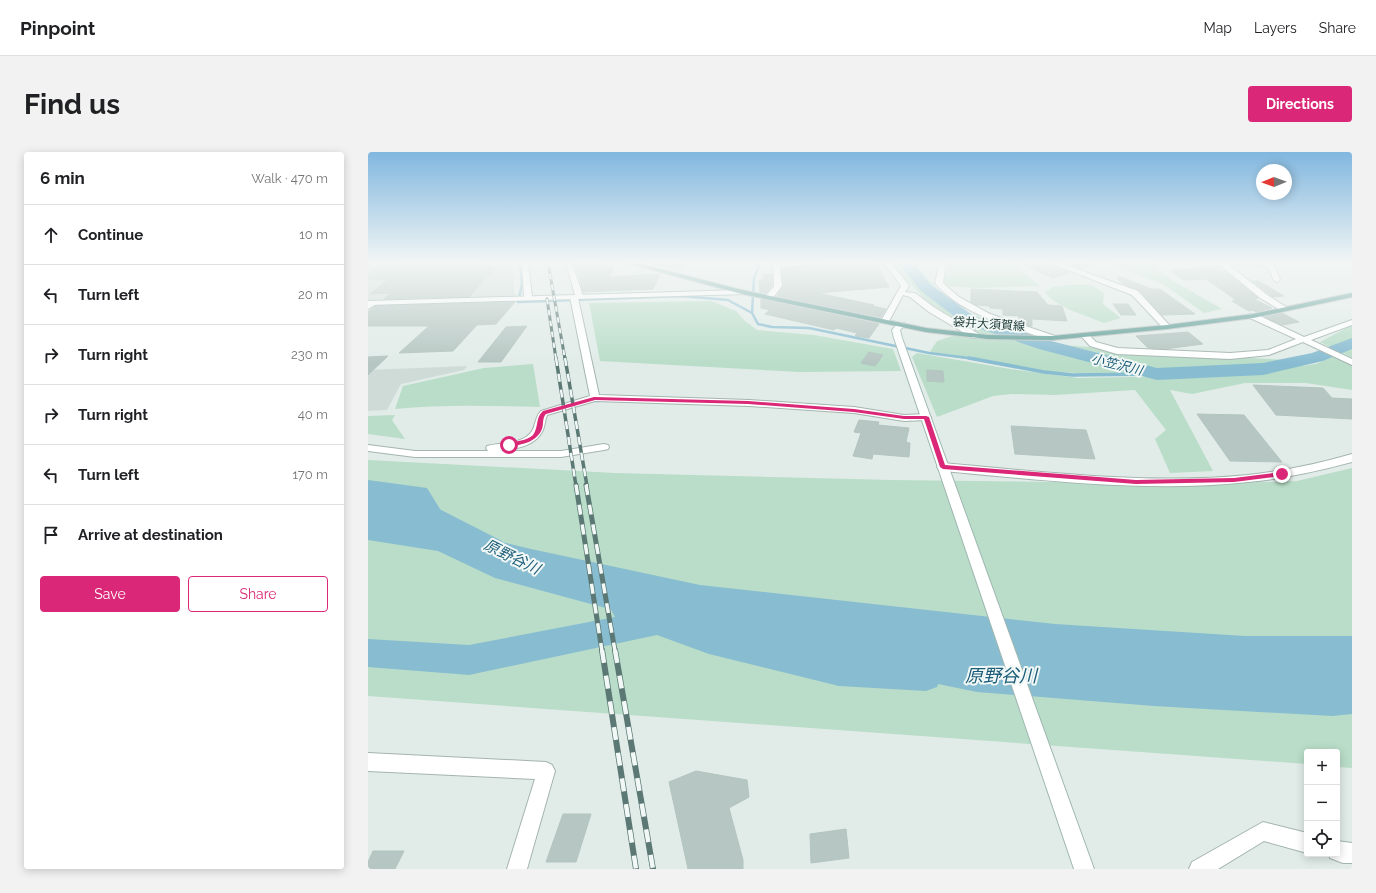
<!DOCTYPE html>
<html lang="en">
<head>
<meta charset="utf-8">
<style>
  body { margin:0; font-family:Raleway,"Noto Sans JP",sans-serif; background:#f2f2f2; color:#202124 }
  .controls { position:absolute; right:12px; bottom:12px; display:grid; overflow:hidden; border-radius:4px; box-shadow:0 2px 10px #0003 }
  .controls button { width:36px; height:36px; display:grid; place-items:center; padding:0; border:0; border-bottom:1px solid #e0e0e0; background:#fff; color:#202124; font:20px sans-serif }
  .compass { position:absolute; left:888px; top:12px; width:36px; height:36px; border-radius:50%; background:#fff; box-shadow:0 2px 10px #0003; rotate:269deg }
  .stop { position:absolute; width:12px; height:12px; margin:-9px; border:3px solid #db2777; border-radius:50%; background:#fff }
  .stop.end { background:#db2777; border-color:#fff; box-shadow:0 1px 4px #0008 }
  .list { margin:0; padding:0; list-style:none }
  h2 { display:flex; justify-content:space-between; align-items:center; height:52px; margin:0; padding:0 16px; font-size:17px }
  h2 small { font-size:13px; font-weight:400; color:#757577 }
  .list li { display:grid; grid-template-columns:26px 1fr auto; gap:12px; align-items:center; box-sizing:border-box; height:60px; padding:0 16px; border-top:1px solid #e0e0e0 }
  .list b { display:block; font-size:15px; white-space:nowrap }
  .list em { font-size:13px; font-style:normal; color:#757577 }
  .actions { display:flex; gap:8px; padding:12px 16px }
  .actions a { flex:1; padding:9px 0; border:1px solid #db2777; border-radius:4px; text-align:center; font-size:14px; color:#db2777 }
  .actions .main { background:#db2777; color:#fff }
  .icon { flex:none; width:22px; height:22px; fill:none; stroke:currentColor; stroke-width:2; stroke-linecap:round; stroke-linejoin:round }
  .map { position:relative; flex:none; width:984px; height:717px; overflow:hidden; border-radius:4px }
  header { display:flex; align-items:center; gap:24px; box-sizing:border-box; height:56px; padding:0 20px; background:#fff; border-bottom:1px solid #e0e0e0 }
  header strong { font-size:19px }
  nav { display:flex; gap:22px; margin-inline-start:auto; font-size:14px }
  .intro { display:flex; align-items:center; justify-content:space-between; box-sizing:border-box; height:96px; padding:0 24px }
  h1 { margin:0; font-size:28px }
  .button { padding:10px 18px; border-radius:4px; background:#db2777; color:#fff; font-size:14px; font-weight:700 }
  main { display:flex; gap:24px; padding:0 24px }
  aside { flex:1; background:#fff; border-radius:4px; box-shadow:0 2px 10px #0003 }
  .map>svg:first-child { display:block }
</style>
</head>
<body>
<header>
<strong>Pinpoint</strong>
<nav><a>Map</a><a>Layers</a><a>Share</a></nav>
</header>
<div class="intro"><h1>Find us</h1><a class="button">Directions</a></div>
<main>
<aside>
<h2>6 min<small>Walk · 470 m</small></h2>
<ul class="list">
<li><svg class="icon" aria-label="ahead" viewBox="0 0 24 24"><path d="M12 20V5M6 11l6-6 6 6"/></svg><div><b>Continue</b></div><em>10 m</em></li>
<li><svg class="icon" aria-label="left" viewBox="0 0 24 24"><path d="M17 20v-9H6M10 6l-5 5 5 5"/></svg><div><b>Turn left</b></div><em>20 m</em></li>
<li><svg class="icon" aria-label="right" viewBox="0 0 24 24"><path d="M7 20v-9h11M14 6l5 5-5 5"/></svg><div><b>Turn right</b></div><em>230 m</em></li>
<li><svg class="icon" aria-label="right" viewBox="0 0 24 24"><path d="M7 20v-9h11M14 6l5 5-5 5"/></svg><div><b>Turn right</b></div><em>40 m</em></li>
<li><svg class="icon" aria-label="left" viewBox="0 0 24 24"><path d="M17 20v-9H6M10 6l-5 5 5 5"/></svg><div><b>Turn left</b></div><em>170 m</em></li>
<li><svg class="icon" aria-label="arrive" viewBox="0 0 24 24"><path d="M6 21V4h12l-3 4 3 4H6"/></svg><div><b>Arrive at destination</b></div></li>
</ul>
<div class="actions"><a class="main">Save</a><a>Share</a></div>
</aside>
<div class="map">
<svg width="984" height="717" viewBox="0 0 984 717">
  <rect width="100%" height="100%" fill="#e1ece8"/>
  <path fill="#cfdbd7" d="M0,111H144L147,144L0,148Z
    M99,214L96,218L33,232L19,258L0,259V218Z"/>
  <path fill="#b9ddc8" d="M277,111H316L313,119Z
    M524,111H546L570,138L600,161L691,193L932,209L855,218L747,222L676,220L561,201L569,189L603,178L557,148Z
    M579,111H644L657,117L650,116L672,134L609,136L578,134L575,130L580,116Z
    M739,111H783L802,127L854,157L836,161L795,132Z
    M702,133H723L736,141L735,152L753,166L736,171L702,158L683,147L677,140L685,135Z
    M343,149L368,159L377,169L389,178L446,183L525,197L533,219L431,220L232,209L221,151Z
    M984,173V206L952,190Z
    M549,201L642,217L710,226L869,223L948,212L967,204L984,213V238L938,231H877L824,242L802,238L845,319L802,321L787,287L798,278L767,238L687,243L644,242L625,244L569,265L544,205Z
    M165,212L172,255C123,254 76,252 27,257L35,234L116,216Z
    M27,263L24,268L37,287L0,282V264Z
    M0,308L247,321L524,328L842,332L929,329L984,316V616L969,615V600H939V612L0,544Z"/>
  <path fill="#88bcd1" d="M0,328L59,336L85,378L163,397L332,433L687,472L877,484H984V562L964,564L786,554L609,540L419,501L289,470L127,426L70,399L0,388Z"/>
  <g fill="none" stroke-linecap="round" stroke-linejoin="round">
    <path stroke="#88bcd1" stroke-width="2.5" d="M152,111L154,132L150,150L313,144L360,148L384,161
      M389,111L391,114L386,126L384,161L390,172L404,175L441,176L561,201L608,207"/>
    <path stroke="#88bcd1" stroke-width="3.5" d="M601,206L676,220L704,223L789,222"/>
    <path fill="#88bcd1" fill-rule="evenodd" d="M531,111H545L562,132L607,165L683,189L789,216L895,211L944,201L984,186V197L955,209L895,223L789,228L671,197L595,171L552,138Z
      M0,335L27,336L36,339L134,389L138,396L134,403L125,406L116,403L22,353L0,351Z
      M257,444L297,460L341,474L471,504L558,509L569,513L574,524L569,535L558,539L471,534L341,502L289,483L101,523L0,515V487L101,493L247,465L242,456L247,447Z"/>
  </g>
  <path fill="#b6c6c2" stroke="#b3c5c0" d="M48,111H113L109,115L129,114L101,145L16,147L24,141L2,142L21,127L0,128V123L13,113Z
    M206,111H232L246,116L241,125L292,122L285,137L215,140L210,120Z
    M467,111H508L521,135L450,141L506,153L504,154L518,157L513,165L409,144L415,134L414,116Z
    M651,111H681L702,121L685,126Z
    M697,111H724V113L713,117Z
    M849,115L854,120H858L890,146L886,147L904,156L888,160L885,158L881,159L864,149L868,148L838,127L815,128L802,118Z
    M395,122H404V133L398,141L392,140L391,128H396Z
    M751,124L783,137H792L827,162L794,163L771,138L757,133L749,127Z
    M884,129H891L916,144L905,145Z
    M603,137L669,140L680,153L694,154L699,169L664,167V174H661L651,170V164L635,163V157L622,156L621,154L609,153L603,150Z
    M393,147L511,172L501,186L487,184L489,181L468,176L466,178L397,162L402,158L393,156Z
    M147,150L128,172L109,173L85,199L31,201L61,174H0V160L7,154Z
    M745,152H760L768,163H753Z
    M914,161L931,170L915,173L897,165Z
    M159,174L133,210H110L138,175Z
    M820,180L835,192L797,197L780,196L768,184Z
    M501,200L515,203L507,214L493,211Z
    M20,204L0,223V205Z
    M559,218L575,219L576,230L559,229Z
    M885,233L955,236L964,246L984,247V267L908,263Z
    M829,262L876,263L914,310L862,309Z
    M491,268L511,270L510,273L541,276L538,290L542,291L541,305L505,302L504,307L485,304L493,281L486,280Z
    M643,274L718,278L727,307L647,302Z
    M328,619L379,628L381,645L361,656L375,708V717H320L301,630Z
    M195,662H223L208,710H178Z
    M478,677L481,706L443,711L442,682Z
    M5,699H36L27,717H0V710Z"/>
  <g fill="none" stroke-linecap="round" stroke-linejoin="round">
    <g stroke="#a4b4b0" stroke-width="2">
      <path id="street" d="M154,111H160L164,145L160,147L156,145Z
        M198,111H204L215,144L210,146L231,243L381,248L486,255L536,263L558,262L563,265L558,268L536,269L486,261L381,254L227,249L179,263C177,268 177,273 175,278C167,295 147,297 131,299H193L236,292L240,293L241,295L240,297L236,298L193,305H47L0,299V293L47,299H120L118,296L119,294C133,290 155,293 164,279C168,273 167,265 173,259L222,244L202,145L207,143Z
        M405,111H440L437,113L412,115L414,134L404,147H401L397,145L406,134Z
        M516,111H523L540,132L541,134L537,140L547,141L567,156L611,182L612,184L611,186H605L561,160L542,145L535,143L520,171H514L513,169L533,134Z
        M572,111H578L575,131L591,145L622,162L687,184L688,186L687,188H681C642,174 595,164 567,131Z
        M682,111H692L770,139L803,175L799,177H796L764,143Z
        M829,111H915L912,113H904L907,116L912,128L909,130C903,128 905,122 901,117C896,110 870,113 861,113L898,142L921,157L917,159H914L892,146L852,113H832Z
        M3,149H9L10,151L0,157V152Z
        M882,162H888L936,185L984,168V173L943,188L984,207V213L935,190L901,203L862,207L749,202L722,194L713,184L714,182H720L728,190L750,196L862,201L900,198L928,187L882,166Z
        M984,302V310C950,319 915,327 880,330C779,341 676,328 575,319L571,318L569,315L571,312L575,311C676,320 779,333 880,323C915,319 950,312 984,302Z
        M0,601L178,610L184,613L187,619L159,717H139L167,627L0,619Z
        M895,670L939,681V701L896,689L850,717H821L824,710Z
        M969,689L984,691V711H975L962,706L961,702H969Z"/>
    </g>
    <g stroke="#9fb7b2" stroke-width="2">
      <path id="secondary" d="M374,138L378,140L377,142L0,153V149Z
        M530,171H536L537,173L532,178L534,186L726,717H706L526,186L524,178Z"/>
    </g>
    <g stroke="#c1c8c7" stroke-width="2">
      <path id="primary" d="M258,111H269L374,138L558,176L620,183L684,184L799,173L885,162L984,141V145L885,166L799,177L684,188L620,187L558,180L374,142Z"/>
    </g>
    <use href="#street" fill="#fff" fill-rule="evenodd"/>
    <use href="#secondary" fill="#fff" fill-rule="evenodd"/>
    <use href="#primary" fill="#65a19a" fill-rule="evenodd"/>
    <g stroke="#5b7874" stroke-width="3">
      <path id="rail-far3" d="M180,111L197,207
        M179,147L188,207"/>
    </g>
    <g stroke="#5b7874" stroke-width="3.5">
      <path id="rail-far2" d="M188,206L208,334
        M197,206L219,334"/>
    </g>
    <g stroke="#5b7874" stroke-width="5">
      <path id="rail-far1" d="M208,333L234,499
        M218,333L247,499"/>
    </g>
    <g stroke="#5b7874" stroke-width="6">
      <path id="rail" d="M234,498L268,717
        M247,498L285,717"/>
    </g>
    <use href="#rail-far3" stroke="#f1f8f6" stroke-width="2" stroke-dasharray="5.5" stroke-linecap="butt"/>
    <use href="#rail-far2" stroke="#f1f8f6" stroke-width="2.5" stroke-dasharray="8" stroke-linecap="butt"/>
    <use href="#rail-far1" stroke="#f1f8f6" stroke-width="3.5" stroke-dasharray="10" stroke-linecap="butt"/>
    <use href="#rail" stroke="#f1f8f6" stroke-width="4.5" stroke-dasharray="13" stroke-linecap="butt"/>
  </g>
  <linearGradient id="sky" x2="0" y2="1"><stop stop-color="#81b7df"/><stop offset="0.52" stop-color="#f2f6f5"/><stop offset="1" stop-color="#f2f6f5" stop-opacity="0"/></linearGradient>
  <rect width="984" height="212" fill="url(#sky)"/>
  <path fill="#db2777" d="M226,245L380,249L486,257L536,264H558L561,265L577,313L768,328L866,326L914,320L917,322L914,324L866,330L768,332L575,317L572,315L556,267H536L486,260L380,252L227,248L178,262C174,266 176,271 174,277C168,291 154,292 141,295L138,293C146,288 158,290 165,283C171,275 167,266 175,259Z"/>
  <g text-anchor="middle" stroke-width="4" stroke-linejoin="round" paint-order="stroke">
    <g font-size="12" fill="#213c38" stroke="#f1f8f6">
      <text transform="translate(621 172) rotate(4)" y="4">袋井大須賀線</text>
    </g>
    <g font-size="13" font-style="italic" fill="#1b5c78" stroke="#f1f8f6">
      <text transform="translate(749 212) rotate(14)" y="5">小笠沢川</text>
    </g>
    <g font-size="15" font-style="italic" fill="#1b5c78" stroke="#f1f8f6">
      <text transform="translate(144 405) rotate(26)" y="5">原野谷川</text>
    </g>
    <g font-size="18" font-style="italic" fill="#1b5c78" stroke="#f1f8f6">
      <text x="633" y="530">原野谷川</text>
    </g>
  </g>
</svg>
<div class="controls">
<button>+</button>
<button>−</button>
<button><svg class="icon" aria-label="locate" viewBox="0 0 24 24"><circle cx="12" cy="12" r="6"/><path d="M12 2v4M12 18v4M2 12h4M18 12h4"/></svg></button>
</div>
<svg class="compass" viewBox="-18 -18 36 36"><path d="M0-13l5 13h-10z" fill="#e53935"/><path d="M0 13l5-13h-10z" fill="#757577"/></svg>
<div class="stop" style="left:141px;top:293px"></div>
<div class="stop end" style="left:914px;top:322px"></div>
</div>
</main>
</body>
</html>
